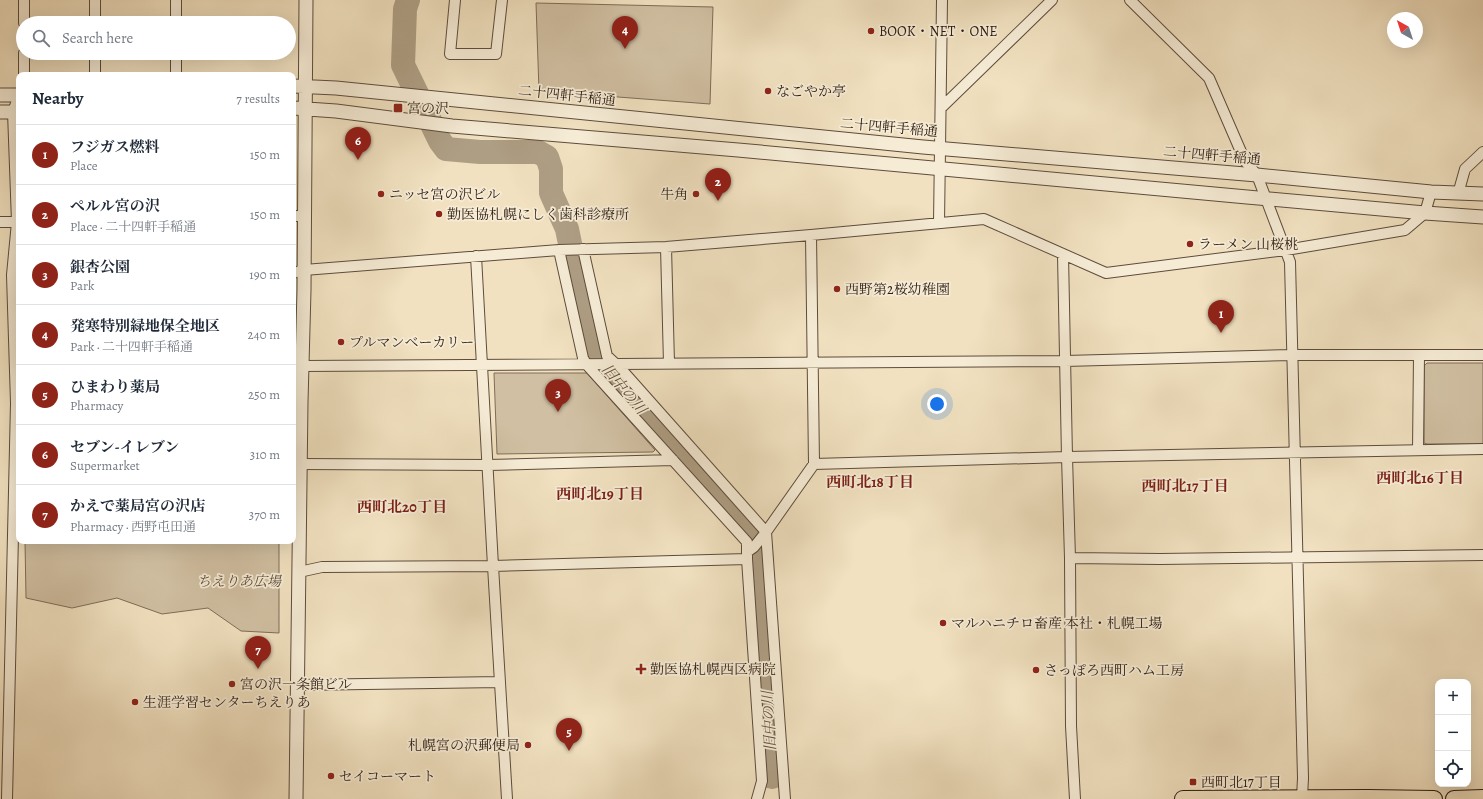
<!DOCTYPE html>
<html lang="en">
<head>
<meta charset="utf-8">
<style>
  body { margin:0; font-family:Alegreya,"Noto Serif JP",serif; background:#f6f6f7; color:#1f2937 }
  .controls { position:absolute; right:12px; bottom:12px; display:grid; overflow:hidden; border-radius:8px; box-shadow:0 4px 16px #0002 }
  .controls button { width:36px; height:36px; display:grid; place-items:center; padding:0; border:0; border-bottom:1px solid #e0e1e3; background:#fff; color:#1f2937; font:20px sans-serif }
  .compass { position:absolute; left:1387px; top:12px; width:36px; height:36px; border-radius:50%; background:#fff; box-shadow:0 4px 16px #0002; rotate:321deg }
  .you { position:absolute; left:937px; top:404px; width:14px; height:14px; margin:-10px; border:3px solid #fff; border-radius:50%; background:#1a73e8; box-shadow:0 0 0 6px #1a73e833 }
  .badge { display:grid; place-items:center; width:26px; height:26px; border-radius:50%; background:#8f2418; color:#fff; font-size:13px; font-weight:700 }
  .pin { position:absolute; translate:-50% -33px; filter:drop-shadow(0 1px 2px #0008) }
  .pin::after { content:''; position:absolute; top:21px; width:14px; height:12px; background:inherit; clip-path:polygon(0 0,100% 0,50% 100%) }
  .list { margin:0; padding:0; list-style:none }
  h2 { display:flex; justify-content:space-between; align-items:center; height:52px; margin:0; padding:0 16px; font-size:17px }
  h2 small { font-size:13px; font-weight:400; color:#747a83 }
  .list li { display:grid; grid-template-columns:26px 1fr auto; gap:12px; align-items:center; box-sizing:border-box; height:60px; padding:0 16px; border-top:1px solid #e0e1e3 }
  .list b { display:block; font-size:15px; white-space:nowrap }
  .list p { margin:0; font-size:13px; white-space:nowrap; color:#747a83 }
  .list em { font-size:13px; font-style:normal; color:#747a83 }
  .icon { flex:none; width:22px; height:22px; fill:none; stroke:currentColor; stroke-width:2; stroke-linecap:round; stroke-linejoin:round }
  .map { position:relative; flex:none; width:1483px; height:799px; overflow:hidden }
  .search { position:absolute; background:#fff; box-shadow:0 4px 16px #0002; left:16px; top:16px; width:280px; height:44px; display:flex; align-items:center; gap:10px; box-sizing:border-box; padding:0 14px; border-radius:22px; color:#747a83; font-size:15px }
  .panel { position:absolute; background:#fff; box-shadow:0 4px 16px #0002; left:16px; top:72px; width:280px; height:472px; border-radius:8px }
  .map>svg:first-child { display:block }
</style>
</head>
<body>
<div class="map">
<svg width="1483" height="799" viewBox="0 0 1483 799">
  <rect width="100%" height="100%" fill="#f1e1c0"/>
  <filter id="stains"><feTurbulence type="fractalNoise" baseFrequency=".005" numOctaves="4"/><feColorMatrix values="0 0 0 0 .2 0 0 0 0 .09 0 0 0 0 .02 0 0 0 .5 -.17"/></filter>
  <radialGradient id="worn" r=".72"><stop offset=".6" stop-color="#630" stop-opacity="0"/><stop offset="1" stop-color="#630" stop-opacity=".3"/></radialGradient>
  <path fill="#d0bfa2" stroke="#7e6d59" d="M536,3L713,7L710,104L539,91Z
    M1427,363H1483V444H1427L1424,443V366Z
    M494,373H587L655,450L653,452L497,454Z
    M25,541H279V633L241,631L208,608L162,614L117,598L72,608L26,598Z"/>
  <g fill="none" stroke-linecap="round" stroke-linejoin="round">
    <path stroke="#ae9e84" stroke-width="24" d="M408,0L405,9L403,65L440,141L446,149L480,152H538L547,157L551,169V193L567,229L574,263L586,307L593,348L607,373L750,530L761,551L772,777"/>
    <g stroke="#5d4c3c" stroke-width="12">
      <path id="minor" d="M95,0V23
        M176,0V23
        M455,0L450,54H496L502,0
        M1130,0L1209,78L1245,161L1257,175L1290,262L1303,778L1302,798
        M24,23V0
        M95,53V75
        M176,53V75
        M24,75V53
        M941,108L1052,0
        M1458,194L1465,169L1483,152
        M293,216H304
        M0,222H19
        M939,223L942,0
        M666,247L669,363
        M583,249L607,356L622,370L766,532L785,799
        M559,250L583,358L586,364L747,542V559L762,781L757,799
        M1063,255L1067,457L1070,558L1071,726L1075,799
        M476,256L493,566L507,799
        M293,273L304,270L559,250L666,247L811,235L984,219L1106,273L1286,250L1405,230L1425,213L1431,192
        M302,366L1065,361L1292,355H1483
        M1418,450L1419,355
        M301,464L488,465L673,460
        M814,464L1067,457L1483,449
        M747,552L754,547L766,532L814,464L811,235
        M1070,558L1160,559L1483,555
        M299,572L322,567L493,566L747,559
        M298,685L500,682
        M7,799L16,403L12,275L17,222L13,112L19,95"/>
    </g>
    <g stroke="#5d4c3c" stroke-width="15">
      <path id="tertiary" d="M293,86L336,88L923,147L1257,175L1431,192L1483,194
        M0,95H19
        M293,108L336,111L452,126L738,150L1247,197L1425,213L1483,217
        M0,112H19
        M296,799L301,402L304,290L306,0"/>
    </g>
    <g stroke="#2c1b10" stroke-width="18">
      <path id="primary" d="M1183,799L1368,798L1434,799
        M1454,799L1483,798"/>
    </g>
    <use href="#minor" stroke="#f6ecd6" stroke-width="10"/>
    <use href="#tertiary" stroke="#f6ecd6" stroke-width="13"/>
    <use href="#primary" stroke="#f1e1c0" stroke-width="16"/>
  </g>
  <g fill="#8f2418" stroke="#f6ecd6" stroke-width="1.5">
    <circle cx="871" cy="31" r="4"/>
    <circle cx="768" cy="91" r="4"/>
    <rect x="393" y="103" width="10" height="10" rx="2"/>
    <circle cx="381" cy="194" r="4"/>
    <circle cx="696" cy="194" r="4"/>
    <circle cx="439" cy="214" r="4"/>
    <circle cx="1190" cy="244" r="4"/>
    <circle cx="837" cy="289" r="4"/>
    <circle cx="341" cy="342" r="4"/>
    <circle cx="943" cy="623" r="4"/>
    <path d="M639 663h4v4h4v4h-4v4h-4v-4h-4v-4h4z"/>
    <circle cx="1036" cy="670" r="4"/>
    <circle cx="232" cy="684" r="4"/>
    <circle cx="135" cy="702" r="4"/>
    <circle cx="528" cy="745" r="4"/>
    <circle cx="331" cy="776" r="4"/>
    <rect x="1189" y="778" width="8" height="8" rx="2"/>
  </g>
  <g text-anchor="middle" stroke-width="3.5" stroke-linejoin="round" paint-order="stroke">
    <g font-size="14" fill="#2c1b10" stroke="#f6ecd6" text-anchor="start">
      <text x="879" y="36">BOOK・NET・ONE</text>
      <text x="776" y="96">なごやか亭</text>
      <text x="407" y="113">宮の沢</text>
      <text x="389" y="199">ニッセ宮の沢ビル</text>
      <text x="688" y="199" text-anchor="end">牛角</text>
      <text x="447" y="219">勤医協札幌にしく歯科診療所</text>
      <text x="1198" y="249">ラーメン 山桜桃</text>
      <text x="845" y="294">西野第2桜幼稚園</text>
      <text x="349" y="347">プルマンベーカリー</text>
      <text x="951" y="628">マルハニチロ畜産 本社・札幌工場</text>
      <text x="650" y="674">勤医協札幌西区病院</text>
      <text x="1044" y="675">さっぽろ西町ハム工房</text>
      <text x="240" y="689">宮の沢一条館ビル</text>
      <text x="143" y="707">生涯学習センターちえりあ</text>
      <text x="520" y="750" text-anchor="end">札幌宮の沢郵便局</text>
      <text x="339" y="781">セイコーマート</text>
      <text x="1201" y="787">西町北17丁目</text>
    </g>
    <g font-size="14" fill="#2c1b10" stroke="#f6ecd6">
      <text transform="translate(567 95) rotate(6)" y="5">二十四軒手稲通</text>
      <text transform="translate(889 127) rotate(5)" y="5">二十四軒手稲通</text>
      <text transform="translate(1212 155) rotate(5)" y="5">二十四軒手稲通</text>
    </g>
    <g font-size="14" font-style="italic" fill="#5d4c3c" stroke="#f6ecd6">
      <text x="239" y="586">ちえりあ広場</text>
    </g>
    <g font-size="15" font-style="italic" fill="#604f3e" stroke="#f6ecd6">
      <text transform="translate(624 389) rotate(50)" y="5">旧中の川</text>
      <text transform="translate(769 721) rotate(-93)" y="5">旧中の川</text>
    </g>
    <g font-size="15" font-weight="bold" fill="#7a1f14" stroke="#f6ecd6">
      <text x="1420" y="483">西町北16丁目</text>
      <text x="870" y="487">西町北18丁目</text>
      <text x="1185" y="491">西町北17丁目</text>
      <text x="600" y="499">西町北19丁目</text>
      <text x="402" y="512">西町北20丁目</text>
    </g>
  </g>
  <rect width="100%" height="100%" filter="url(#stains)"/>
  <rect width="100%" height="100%" fill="url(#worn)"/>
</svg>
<div class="controls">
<button>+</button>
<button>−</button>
<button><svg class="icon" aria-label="locate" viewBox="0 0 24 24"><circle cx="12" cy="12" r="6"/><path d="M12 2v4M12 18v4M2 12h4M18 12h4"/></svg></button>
</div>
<svg class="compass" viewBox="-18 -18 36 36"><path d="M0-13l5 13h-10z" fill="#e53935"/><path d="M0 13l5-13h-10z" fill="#747a83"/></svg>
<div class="you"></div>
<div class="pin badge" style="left:1221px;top:333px">1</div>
<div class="pin badge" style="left:718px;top:201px">2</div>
<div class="pin badge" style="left:558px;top:412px">3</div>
<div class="pin badge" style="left:625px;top:49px">4</div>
<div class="pin badge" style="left:569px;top:751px">5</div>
<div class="pin badge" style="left:358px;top:160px">6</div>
<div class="pin badge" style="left:258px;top:669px">7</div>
<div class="search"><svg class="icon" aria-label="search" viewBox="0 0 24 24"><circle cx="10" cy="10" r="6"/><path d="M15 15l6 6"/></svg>Search here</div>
<section class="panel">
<h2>Nearby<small>7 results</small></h2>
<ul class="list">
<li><span class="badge">1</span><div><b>フジガス燃料</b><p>Place</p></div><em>150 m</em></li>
<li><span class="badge">2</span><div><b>ペルル宮の沢</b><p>Place · 二十四軒手稲通</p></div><em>150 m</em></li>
<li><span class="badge">3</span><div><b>銀杏公園</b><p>Park</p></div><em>190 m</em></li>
<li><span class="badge">4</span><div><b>発寒特別緑地保全地区</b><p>Park · 二十四軒手稲通</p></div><em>240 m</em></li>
<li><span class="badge">5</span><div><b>ひまわり薬局</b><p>Pharmacy</p></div><em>250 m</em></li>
<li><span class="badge">6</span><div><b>セブン-イレブン</b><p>Supermarket</p></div><em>310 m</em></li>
<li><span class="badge">7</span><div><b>かえで薬局宮の沢店</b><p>Pharmacy · 西野屯田通</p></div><em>370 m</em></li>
</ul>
</section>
</div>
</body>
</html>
